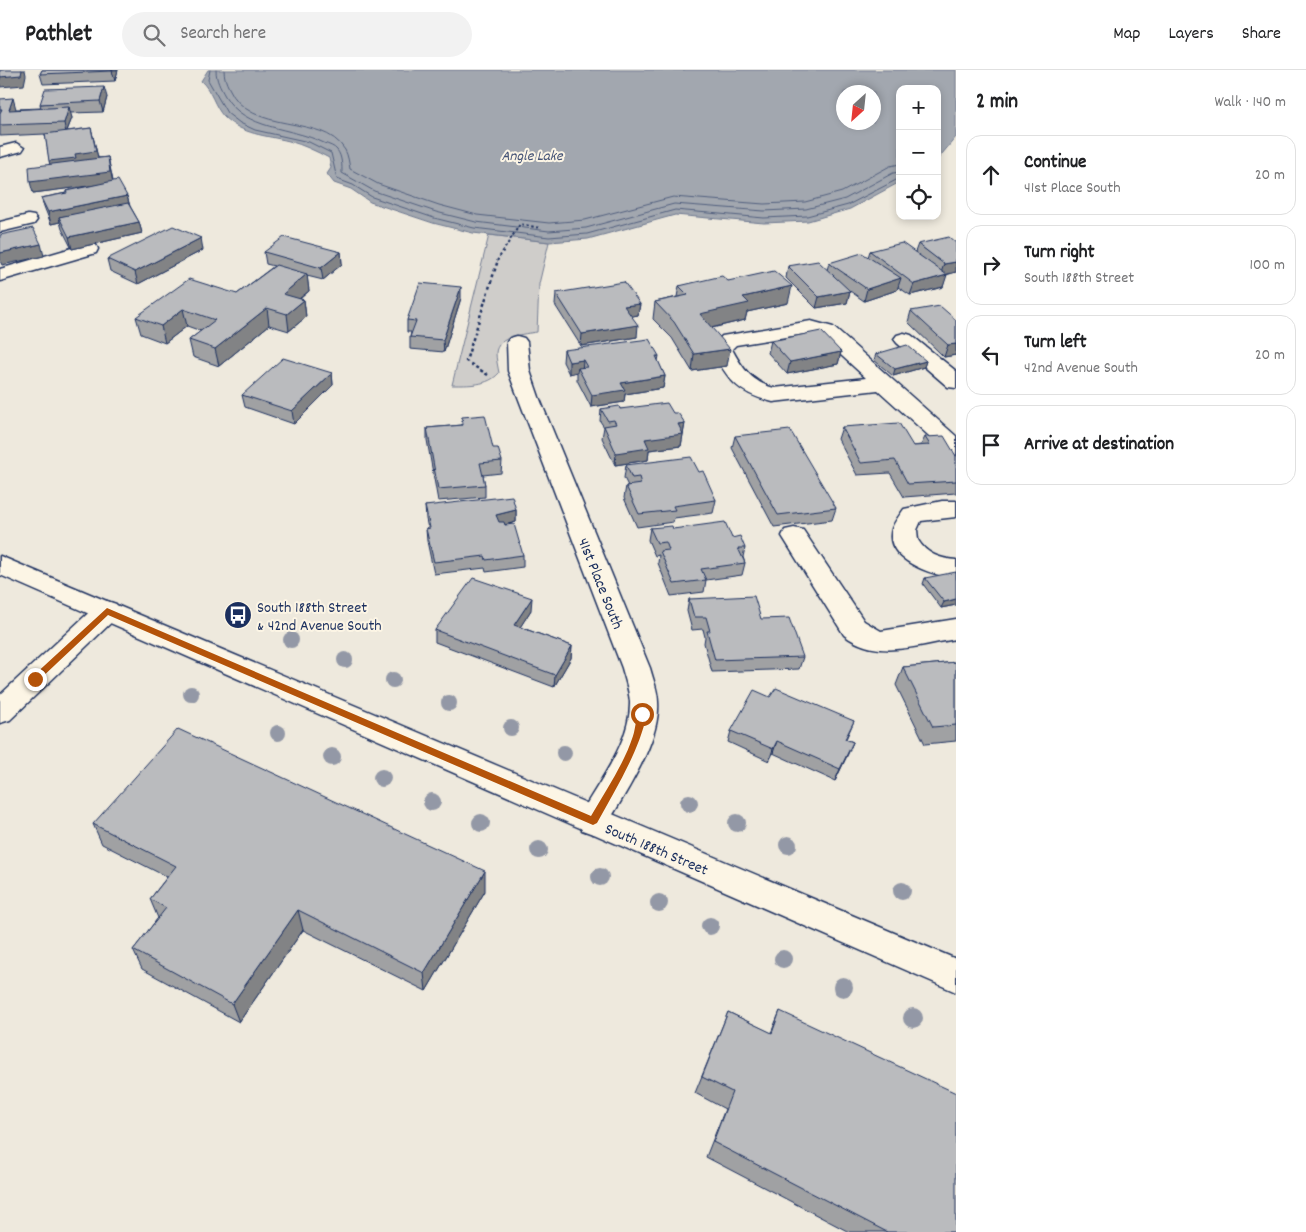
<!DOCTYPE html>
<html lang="en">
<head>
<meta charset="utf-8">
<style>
  body { margin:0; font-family:Dekko,sans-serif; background:#f2f2f2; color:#202124 }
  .controls { position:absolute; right:15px; top:15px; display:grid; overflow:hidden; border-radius:10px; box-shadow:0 2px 8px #0003 }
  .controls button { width:45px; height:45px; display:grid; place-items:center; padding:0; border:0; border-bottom:1px solid #e0e0e0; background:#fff; color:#202124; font:25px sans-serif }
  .compass { position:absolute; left:836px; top:15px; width:45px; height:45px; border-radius:50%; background:#fff; box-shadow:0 2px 8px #0003; rotate:207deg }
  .stop { position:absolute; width:15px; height:15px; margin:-11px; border:4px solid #b45309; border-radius:50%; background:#fff }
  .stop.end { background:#b45309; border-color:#fff; box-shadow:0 1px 5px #0008 }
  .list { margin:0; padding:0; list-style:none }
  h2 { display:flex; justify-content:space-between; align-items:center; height:65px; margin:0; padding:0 20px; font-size:21px }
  h2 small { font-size:16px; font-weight:400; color:#757577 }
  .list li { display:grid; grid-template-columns:32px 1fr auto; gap:15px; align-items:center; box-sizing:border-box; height:80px; margin:0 10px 10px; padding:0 10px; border:1px solid #e0e0e0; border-radius:15px }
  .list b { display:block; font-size:19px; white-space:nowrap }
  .list p { margin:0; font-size:16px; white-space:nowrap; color:#757577 }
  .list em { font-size:16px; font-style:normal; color:#757577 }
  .icon { flex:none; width:28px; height:28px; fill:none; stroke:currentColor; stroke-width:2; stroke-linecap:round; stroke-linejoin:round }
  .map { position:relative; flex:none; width:956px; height:1162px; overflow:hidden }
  header { display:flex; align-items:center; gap:30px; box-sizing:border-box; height:70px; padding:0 25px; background:#fff; border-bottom:1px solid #e0e0e0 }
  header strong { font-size:24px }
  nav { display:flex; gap:28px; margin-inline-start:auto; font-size:18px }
  .search { width:350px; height:45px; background:#f2f2f2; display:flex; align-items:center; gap:12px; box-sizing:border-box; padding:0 18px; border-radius:28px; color:#757577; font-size:19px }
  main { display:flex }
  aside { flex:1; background:#fff }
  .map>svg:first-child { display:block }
</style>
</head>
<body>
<header>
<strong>Pathlet</strong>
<div class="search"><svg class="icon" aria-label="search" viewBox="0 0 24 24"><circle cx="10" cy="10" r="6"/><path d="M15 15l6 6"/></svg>Search here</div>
<nav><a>Map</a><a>Layers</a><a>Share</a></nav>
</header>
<main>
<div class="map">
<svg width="956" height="1162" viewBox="0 0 956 1162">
  <rect width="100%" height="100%" fill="#eee9dd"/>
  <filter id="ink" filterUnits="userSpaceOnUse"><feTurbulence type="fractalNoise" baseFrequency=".02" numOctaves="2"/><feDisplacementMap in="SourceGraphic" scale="10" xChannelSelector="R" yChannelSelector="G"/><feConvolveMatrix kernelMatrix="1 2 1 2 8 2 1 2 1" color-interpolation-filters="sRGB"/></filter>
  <g filter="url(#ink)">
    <path fill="#cfcdca" stroke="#757e94" d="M489,165L549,172L539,214L537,262C524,264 497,266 496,283C496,289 498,297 499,303C488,316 468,315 452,315Z"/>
    <path fill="#a2a7af" stroke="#6c778f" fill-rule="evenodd" d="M208,0H956V67L937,90V19H900V112L850,139L808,151L764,153L675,145L588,169L549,172L473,163L433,153L370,132L351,119L334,113L327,104L331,98L329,88C316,81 303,75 289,71C265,65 243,65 224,47C214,36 212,21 201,11ZM844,22H874V52H844Z"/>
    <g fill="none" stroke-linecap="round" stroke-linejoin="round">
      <path stroke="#515f7e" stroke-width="1" d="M210,0L208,10L227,43L240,53L255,60L309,72L331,83L337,109L353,115L372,127L434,148L474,158L549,167L587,164L675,140L764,148L807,146L848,135L900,108
        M216,0C216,10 220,17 225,26C246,61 290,56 324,73C329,75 334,76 337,80C342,86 342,96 342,103L374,121L436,142L476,152L549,161L586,158L674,134L764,141L806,139L845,129L893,103L900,102
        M224,0C224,7 226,12 229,18C251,67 322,42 345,80C348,85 349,93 350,99L378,114L439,135L477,145L549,153L585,150L673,127L764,134L805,132L842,122L890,96L900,94"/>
      <g stroke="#1b2f5e" stroke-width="3">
        <path id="minor" d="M16,73L24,78L22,81L0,87V77Z
          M28,145L34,146L37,150L34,154L0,162V152Z
          M89,173L96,175L98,179L96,183L0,211V199Z
          M811,251L833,257L956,366V385L948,383L878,320L773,332C737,323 728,310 711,278L722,266ZM811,263L819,265L866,308L774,318C752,312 742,298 732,279L736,275Z
          M904,263L911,265L956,301V318L948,317L897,273L894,269L897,265Z
          M517,266L524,268L527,272L530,301L539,327L650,598C653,609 658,621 658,632C661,672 623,726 604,760L593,764L582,760L577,751C595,715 631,675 630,632C629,620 625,609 622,598L508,301L507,272L510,268Z
          M942,431H956V447L921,451L917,460L918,470C926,484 941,489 956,490V508C934,506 883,490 892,459C894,452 900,445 904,439Z
          M794,458L803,460L864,551L881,561L956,549V569C917,575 878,591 844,565L782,466L785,460Z
          M107,531L116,534L120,541L116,548L10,650L0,653V625L98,534Z"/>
      </g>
      <g stroke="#1b2f5e" stroke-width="3">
        <path id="major" d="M0,486L956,889V922L0,505Z"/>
      </g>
      <path stroke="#1b2f5e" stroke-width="2" stroke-dasharray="2.5 2.5" stroke-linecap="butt" d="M497,191L520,154L540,158"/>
      <path stroke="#1b2f5e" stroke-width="2.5" stroke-dasharray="3 3" stroke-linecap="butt" d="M488,305L466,291L498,190"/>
      <use href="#minor" fill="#fcf5e5" fill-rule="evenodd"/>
      <use href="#major" fill="#fcf5e5" fill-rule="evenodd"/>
    </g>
    <g fill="#9398a6">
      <circle cx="291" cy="570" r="8"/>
      <circle cx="345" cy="590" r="8"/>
      <circle cx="393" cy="610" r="8"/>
      <circle cx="191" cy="624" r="8"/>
      <circle cx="449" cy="633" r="8"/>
      <circle cx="511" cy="658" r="8"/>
      <circle cx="278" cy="663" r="8"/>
      <circle cx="564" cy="683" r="8"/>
      <circle cx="332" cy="687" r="9"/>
      <circle cx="382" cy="708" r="9"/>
      <circle cx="432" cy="732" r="9"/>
      <circle cx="689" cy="733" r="9"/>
      <circle cx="481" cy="753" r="9"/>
      <circle cx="737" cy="753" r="9"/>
      <circle cx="788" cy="775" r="9"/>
      <circle cx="539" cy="780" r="9"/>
      <circle cx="600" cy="807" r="9"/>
      <circle cx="902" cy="821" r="9"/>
      <circle cx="659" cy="833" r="9"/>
      <circle cx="710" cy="856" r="9"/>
      <circle cx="783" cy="889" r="9"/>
      <circle cx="843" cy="917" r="10"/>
      <circle cx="913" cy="948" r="10"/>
    </g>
    <path fill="#a0a1a3" stroke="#1b2f5e" d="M42,0H118L115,11L43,14L40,4Z
      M107,27L103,42L70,43L72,48L67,61L91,58L98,88L108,87L113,111L127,126L130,136L139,152L142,163L72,179L62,159L60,152L51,154L45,139L41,128L66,123V121L94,115L33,123L50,94L45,64L0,66V29L16,39L41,38L40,34Z
      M918,174L956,202L946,205L943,217L910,225L898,217L897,220L864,231L850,221L847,233L816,238L786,208L788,196L827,200L829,193L868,187L870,181L915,182Z
      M203,180L138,214L110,201L107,189Z
      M264,182H341L342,194L323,210L307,206L309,221L300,229L304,230L306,247L289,261L269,255L219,296L193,287L189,270L201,261L187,256L165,273L141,264L136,247L237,224L274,196L266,194Z
      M728,211L788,233L747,242L745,250L712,258L727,296L692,301L672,268L653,249L655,232L677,227L679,216Z
      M556,223L640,234L638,245L632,246L637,267L581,276L555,235Z
      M461,228L444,282L410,279V267L411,262H407V250Z
      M911,241L956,250V285L944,287L908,252Z
      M771,271L841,282L838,294L787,304L768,283Z
      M564,280L659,286L658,291L665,306L663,318L625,324L624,332L591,337L577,310V302L569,304L563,292Z
      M876,284L926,291L924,297L893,306L874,290Z
      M332,303L333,315L294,354L245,337L242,325Z
      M601,339H620L673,343L685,353L681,376L649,380L648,390L615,395L602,368L604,357L600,351Z
      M462,347L493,378L502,391L501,403L483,405L485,415V427L438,431L427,370V358L462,355Z
      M842,357L913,376L921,375L925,367L956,386V423L904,427L890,403L857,405L838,369Z
      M735,366L836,438L832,450L774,457L732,378Z
      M626,395L699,402L716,430L713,443L674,448L673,452L637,457L624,428L626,416H628L624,408Z
      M425,436L516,440V452L505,455L523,485V497L486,502L485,498L434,504L427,471L426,459H428L426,449Z
      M650,458L673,459L732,468L745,478L743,487L745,493L742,505L706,510L704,522L671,526L658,493L659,485L655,486L648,470Z
      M925,508L956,535L941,538L923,514Z
      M689,529L761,549L803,587L799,599L712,602L704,573L705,567L703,559L692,560L687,541Z
      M531,540L520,557L572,576L571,588L554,617L435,572V560Z
      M956,592V671L925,674L896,615L903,597Z
      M770,627L854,651L846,669L853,672L835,711L773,683L769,691L728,672L731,661Z
      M93,754L485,821L426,921L303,860L239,952L142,899L133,880L158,848L150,829L167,807L102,774Z
      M780,941L956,1162H849L706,1087L725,1039L695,1023L728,942L771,963Z"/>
    <path fill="#828385" stroke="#1b2f5e" d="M22,0H25L26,5L24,15L0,17V7Z
      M112,0H118L115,11L112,1Z
      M104,17L107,27L103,42L100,31Z
      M13,28L16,39L12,50L9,40Z
      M69,37L72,48L66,63L64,53Z
      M91,58L99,92L52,102L49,91Z
      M108,87L113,113L33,123L30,112Z
      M127,126L130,137L59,147L60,152L51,154L48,142Z
      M139,152L142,163L72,179L69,167Z
      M201,168L203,180L138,214L135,202Z
      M41,174L44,186L2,195L0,191V183Z
      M341,182L342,194L323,210L321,198Z
      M956,192V202L940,206L944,194Z
      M307,204L309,221L285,240L283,224Z
      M947,205L943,217L910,225L914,214Z
      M901,208L897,220L864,231L867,219Z
      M792,216L788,233L747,242L745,250L698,261L700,244L743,227Z
      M461,217V228L444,282L443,270Z
      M850,221L847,233L816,238L819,227Z
      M304,230L306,247L289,261L287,244Z
      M640,234L638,245L623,248L624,236Z
      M267,238L269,255L219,296L215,279Z
      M183,239L187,256L165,273L161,256Z
      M638,255L637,267L581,276L582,264Z
      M956,274V285L944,287L948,275Z
      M730,279L727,296L692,301L694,284Z
      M841,282L838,294L787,304L790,292Z
      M583,290L582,302L578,298L577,302L569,304V292Z
      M926,291L924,297L893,306L895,299Z
      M332,303L333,315L294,354L292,341Z
      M665,306L663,318L625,324L624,332L591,337L592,325L621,313Z
      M685,353L681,376L649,380L648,390L615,395L616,383L678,354Z
      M516,440V452L496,457V445Z
      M532,528L531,540L514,567V555Z
      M956,529V535L941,538L944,532Z
      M572,576L571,588L554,617L555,605Z
      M777,671L773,683L769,691L773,679Z
      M853,672L848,684L835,711L840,699Z
      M485,801V821L426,921L424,903Z
      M298,840L303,860L239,952L232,934Z"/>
    <path fill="#babbbe" stroke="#1b2f5e" d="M0,0H22L21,5L0,7Z
      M42,0H112V1L40,4Z
      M104,17L100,31L40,34L45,19Z
      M13,28L9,40L69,37L64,53L0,55V43L2,39H0V29Z
      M91,58L96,81L75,84L76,88L49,91L45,64Z
      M108,87L110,102L30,112L29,97Z
      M118,110L127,126L48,142L41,128L67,123L66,121Z
      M128,133L139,152L69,167L59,147Z
      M173,156L201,168L135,202L107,189Z
      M33,158L41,174L0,183V165Z
      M284,167L341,182L321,198L264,182Z
      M949,167L956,173V192L944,194L918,174Z
      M902,173L947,205L914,214L870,181Z
      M862,183L901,208L867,219L829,193Z
      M818,191L850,221L819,227L788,196Z
      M276,195L307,204L283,224L304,230L287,244L267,238L215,279L189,270L215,250L183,239L161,256L136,247L189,209L237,224Z
      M774,201L792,216L743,227L749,233L700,244L730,279L694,284L674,252L655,232L688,225L679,216L722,206L728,211Z
      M624,212L640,234L624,236L638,255L582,264L556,223Z
      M420,213L461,217L443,270L410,267L416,251L407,250Z
      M940,236L956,250V274L948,275L911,241Z
      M821,261L841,282L790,292L771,271Z
      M649,269L659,286H656L665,306L621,313L625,320L592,325L578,298L587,297L583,290L569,292L564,280Z
      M907,275L926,291L895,299L876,284Z
      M283,288L332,303L292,341L242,325Z
      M667,333L673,343H678L685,353L678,354L683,364L645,369L649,378L616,383L604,356L616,354L614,350L608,351L601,339L619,336L620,339Z
      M485,345L493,378H498L502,391L480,393L485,415L438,419L427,358L463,355L462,347Z
      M899,353L913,376L930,375L925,367L944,366L956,386V411L908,414L895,390L861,393L842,357Z
      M790,360L836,438L778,445L735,366Z
      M691,387L699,402L703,401L716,430L673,436L675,440L639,444L626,416L641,414L639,407L632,408L626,395Z
      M512,426L516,440L496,445L499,452H504L505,455L514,454L523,485L486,490L485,486L434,492L426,459L430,458L425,436Z
      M725,452L732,468L740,466L745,478H738L745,493L701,499L706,510L674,514L660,481L669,480L666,472L657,473L650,458L672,456L673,459Z
      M956,502V529L944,532L925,508Z
      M473,508L532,528L514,555L572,576L555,605L435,560Z
      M754,526L761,549L789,548L803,587L715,590L707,561H710L706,547H694L689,529Z
      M956,592V655L933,657L903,597Z
      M776,618L854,651L845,669L853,672L840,699L777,671L773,679L731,661L754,620L770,627Z
      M178,659L485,801L424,903L298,840L232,934L133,880L166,838L150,829L176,796L93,754Z
      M780,941L956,1023V1162H887L713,1072L732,1022L702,1007L728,942L772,963Z"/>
  </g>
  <path fill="#b45309" d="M107,538L591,746C606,720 624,694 633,666C636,658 635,645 642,641L647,644C638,684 616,718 597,753L593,755L108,545L38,611H32V607Z"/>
  <defs>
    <g id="bus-disc" transform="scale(1.4375)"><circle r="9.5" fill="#1b2f5e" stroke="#fcf5e5"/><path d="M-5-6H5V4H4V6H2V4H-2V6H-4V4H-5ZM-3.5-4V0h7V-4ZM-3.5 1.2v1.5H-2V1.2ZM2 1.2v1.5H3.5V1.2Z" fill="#fff"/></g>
  </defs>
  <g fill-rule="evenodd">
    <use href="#bus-disc" x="238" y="545"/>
  </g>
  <g text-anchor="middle" stroke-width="4" stroke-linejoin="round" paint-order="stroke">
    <g font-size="15" font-style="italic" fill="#445376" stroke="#fcf5e5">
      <text x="532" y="90">Angle Lake</text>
    </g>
    <g font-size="16" fill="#1b2f5e" stroke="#fcf5e5">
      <text transform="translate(602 513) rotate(68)" y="6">41st Place South</text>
      <text transform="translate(657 778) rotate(23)" y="6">South 188th Street</text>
    </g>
    <g font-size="16" fill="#1b2f5e" stroke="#fcf5e5" text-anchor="start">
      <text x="257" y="542">South 188th Street<tspan x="257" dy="18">&amp; 42nd Avenue South</tspan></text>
    </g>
  </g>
</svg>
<div class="controls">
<button>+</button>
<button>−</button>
<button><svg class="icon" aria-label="locate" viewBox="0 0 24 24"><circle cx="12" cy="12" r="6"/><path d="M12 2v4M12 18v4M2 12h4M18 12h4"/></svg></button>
</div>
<svg class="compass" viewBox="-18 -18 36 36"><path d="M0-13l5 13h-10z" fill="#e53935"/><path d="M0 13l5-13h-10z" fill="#757577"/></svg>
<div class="stop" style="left:642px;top:644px"></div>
<div class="stop end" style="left:35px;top:609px"></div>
</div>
<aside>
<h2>2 min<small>Walk · 140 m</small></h2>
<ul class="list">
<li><svg class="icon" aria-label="ahead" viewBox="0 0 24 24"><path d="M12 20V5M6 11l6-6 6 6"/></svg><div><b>Continue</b><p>41st Place South</p></div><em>20 m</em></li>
<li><svg class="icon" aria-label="right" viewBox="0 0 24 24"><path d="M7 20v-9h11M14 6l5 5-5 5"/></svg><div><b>Turn right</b><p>South 188th Street</p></div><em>100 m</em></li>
<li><svg class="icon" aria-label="left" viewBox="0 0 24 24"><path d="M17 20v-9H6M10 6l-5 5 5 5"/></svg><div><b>Turn left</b><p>42nd Avenue South</p></div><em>20 m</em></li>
<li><svg class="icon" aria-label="arrive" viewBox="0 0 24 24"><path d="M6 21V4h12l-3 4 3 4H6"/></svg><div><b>Arrive at destination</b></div></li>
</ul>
</aside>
</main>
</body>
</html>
